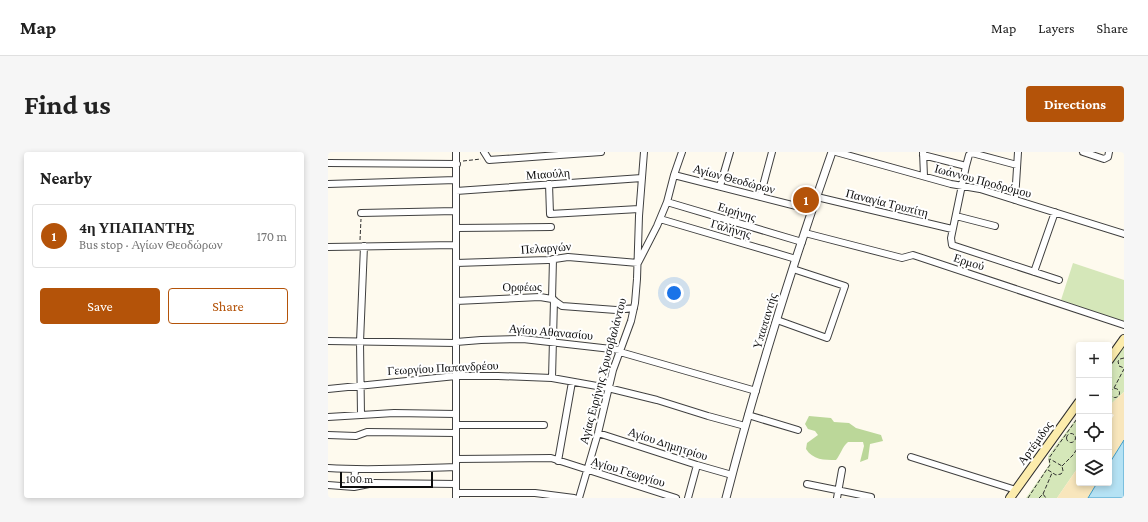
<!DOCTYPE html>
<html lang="en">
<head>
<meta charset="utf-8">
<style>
  body { margin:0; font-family:"Crimson Pro",serif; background:#f6f6f6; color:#222 }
  .controls { position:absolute; right:12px; bottom:12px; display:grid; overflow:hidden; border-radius:4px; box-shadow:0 2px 6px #0003 }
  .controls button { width:36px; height:36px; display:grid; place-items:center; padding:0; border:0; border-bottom:1px solid #e0e0e0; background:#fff; color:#222; font:20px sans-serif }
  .scale { position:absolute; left:12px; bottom:10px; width:93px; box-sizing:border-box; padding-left:4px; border:2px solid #0d0d0d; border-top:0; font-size:11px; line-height:14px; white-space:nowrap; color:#0d0d0d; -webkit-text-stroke:3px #fff; paint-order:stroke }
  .you { position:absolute; left:346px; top:141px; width:14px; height:14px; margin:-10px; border:3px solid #fff; border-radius:50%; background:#1a73e8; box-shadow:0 0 0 6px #1a73e833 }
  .badge { display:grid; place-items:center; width:26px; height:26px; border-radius:50%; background:#b45309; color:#fff; font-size:13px; font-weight:700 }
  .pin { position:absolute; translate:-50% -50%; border:2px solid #fff; box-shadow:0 1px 4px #0006 }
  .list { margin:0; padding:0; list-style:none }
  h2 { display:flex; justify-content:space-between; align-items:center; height:52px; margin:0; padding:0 16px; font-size:17px }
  h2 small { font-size:13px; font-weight:400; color:#767676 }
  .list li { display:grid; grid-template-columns:26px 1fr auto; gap:12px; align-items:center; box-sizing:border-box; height:64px; margin:0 8px 8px; padding:0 8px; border:1px solid #e0e0e0; border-radius:4px }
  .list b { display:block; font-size:15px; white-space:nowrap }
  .list p { margin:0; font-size:13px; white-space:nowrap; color:#767676 }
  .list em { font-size:13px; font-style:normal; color:#767676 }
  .actions { display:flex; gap:8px; padding:12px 16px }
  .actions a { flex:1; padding:9px 0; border:1px solid #b45309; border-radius:4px; text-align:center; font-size:14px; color:#b45309 }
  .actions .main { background:#b45309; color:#fff }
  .icon { flex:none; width:22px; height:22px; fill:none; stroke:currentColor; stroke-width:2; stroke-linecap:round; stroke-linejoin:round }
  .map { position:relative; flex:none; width:796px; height:346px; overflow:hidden; border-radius:4px }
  header { display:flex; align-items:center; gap:24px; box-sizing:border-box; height:56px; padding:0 20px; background:#fff; border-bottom:1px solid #e0e0e0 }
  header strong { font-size:19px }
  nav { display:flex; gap:22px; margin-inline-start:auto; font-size:14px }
  .intro { display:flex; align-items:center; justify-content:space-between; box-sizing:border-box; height:96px; padding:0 24px }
  h1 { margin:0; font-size:28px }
  .button { padding:10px 18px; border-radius:4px; background:#b45309; color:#fff; font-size:14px; font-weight:700 }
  main { display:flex; gap:24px; padding:0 24px }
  aside { flex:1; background:#fff; border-radius:4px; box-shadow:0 2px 6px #0003 }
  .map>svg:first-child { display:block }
</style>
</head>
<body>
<header>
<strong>Map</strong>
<nav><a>Map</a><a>Layers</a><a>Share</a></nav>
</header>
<div class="intro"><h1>Find us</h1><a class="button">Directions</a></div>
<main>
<aside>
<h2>Nearby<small></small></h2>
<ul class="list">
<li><span class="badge">1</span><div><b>4η ΥΠΑΠΑΝΤΗΣ</b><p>Bus stop · Αγίων Θεοδώρων</p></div><em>170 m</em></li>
</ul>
<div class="actions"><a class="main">Save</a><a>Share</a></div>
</aside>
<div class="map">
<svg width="796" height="346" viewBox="0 0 796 346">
  <rect width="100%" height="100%" fill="#fefaee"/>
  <path fill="#d5e7b9" d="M745,111L796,128V168L795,170L733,148Z
    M796,192V240L781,254V212Z
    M751,263V314L729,346H698L721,313L720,304Z"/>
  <path fill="#bbd799" d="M481,264L503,266L506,270L521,271L528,276L553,283L555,289L542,292L540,307L532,310L536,294L535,290H520C514,295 513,302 508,308C496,308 485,308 478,297L479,291L490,283L487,279L480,277L477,272Z"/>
  <path fill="#f8e6bc" d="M796,240V288L781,312V271L786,263L781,260V254Z
    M751,314V331H769L760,346H729Z"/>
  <path fill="#b5e2f4" stroke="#3f9dc8" d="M796,288V346H760L769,331H781V312Z"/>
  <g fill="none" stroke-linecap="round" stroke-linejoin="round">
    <g stroke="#404040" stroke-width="8">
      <path id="minor" d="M156,0L161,8L273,0
        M508,0L623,32L652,37L796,82
        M595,0L596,24
        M755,0L776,7L780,5L781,0
        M595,3L638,14L641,3L644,1L689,13
        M0,11L129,12
        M638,14L623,86L624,93L731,128
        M346,23L484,58
        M0,32L128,28
        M221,32L222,62L311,57
        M392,34L402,0
        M128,39L314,26
        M432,45L444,0
        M489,45L624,77
        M687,48L690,0
        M339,50L474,90
        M33,61L128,59
        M628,64L667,74
        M332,67L468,107
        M128,76L223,75
        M477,81L574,106L585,103L796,173
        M0,95L128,93
        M128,111L220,108L240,105L310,111L329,74L339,50L346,23L354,0
        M706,120L727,60
        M224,147L225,107
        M128,149L212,145L224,147L234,154L288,158L306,156
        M449,168L499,186L517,134L465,117
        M0,189L128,191
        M128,190L153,188L195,187L292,198
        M292,200L428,239
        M224,226L226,148
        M0,237L128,224H170L224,226L280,236L329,248L380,264L417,274
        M33,263L32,190L36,94
        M420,263L470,278
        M0,265L66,261L128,262
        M128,273H216
        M270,281L369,313L404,323
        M0,283L28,284L39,280L128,281
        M583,305L688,338
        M128,307L223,306L348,346
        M230,309L244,230
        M0,316C42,319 85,316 128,315
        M479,332L543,345
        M0,333L26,335L46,331L128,332
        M26,335L27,318
        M128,341H207L246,346
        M128,346V0
        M251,346L270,281L285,218L303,169L307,151L309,127L311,64L316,0
        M360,346L369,313
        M509,346L514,318"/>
    </g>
    <g stroke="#404040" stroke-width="9">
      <path id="tertiary" d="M398,346C428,229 464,114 504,0"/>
    </g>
    <g stroke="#2f2f2f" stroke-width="10">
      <path id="secondary" d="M781,208L796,187
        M682,346L751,250"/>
    </g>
    <path stroke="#2f2f2f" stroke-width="1" stroke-dasharray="4 2" stroke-linecap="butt" d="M135,9L153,7
      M32,88L33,67
      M796,206L792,207L790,209L791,214L796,216
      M786,236L796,217
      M782.5 241a4.5 4.5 0 1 1 9 0a4.5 4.5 0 1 1-9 0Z
      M751,280L748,285L751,288
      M738.5 286a4.5 4.5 0 1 1 9 0a4.5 4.5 0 1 1-9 0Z
      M734,314L745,303L751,294
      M720,318L728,323L733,322L735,319L734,314L722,307
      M715,342L724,321
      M700,346L719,317L722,313L721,306L751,264
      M711,346L715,342L718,346"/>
    <use href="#minor" stroke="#fff" stroke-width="6"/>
    <use href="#tertiary" stroke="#fff" stroke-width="7"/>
    <use href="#secondary" stroke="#fcecac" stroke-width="8"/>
  </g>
  <g text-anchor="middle" stroke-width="4" stroke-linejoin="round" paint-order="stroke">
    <g font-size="12" fill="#0d0d0d" stroke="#fff">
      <text transform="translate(220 22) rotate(-4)" y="4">Μιαούλη</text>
      <text transform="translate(406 27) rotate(15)" y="4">Αγίων Θεοδώρων</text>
      <text transform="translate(655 29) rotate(15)" y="4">Ιωάννου Προδρόμου</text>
      <text transform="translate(559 51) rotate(14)" y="4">Παναγία Τρυπίτη</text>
      <text transform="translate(409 60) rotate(17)" y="4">Ειρήνης</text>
      <text transform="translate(403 77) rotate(16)" y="4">Γαλήνης</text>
      <text transform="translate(218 96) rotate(-4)" y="4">Πελαργών</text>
      <text transform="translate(641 110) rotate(18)" y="4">Ερμού</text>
      <text transform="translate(194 135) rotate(-1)" y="4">Ορφέως</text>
      <text transform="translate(437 169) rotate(-73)" y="4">Υπαπαντής</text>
      <text transform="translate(223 180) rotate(5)" y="4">Αγίου Αθανασίου</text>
      <text transform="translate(115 216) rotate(-3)" y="4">Γεωργίου Παπανδρέου</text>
      <text transform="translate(275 219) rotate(-75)" y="4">Αγίας Ειρήνης Χρυσοβαλάντου</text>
      <text transform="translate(707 291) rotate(-54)" y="4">Αρτέμιδος</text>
      <text transform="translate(340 292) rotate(18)" y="4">Αγίου Δημητρίου</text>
      <text transform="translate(300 320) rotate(17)" y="4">Αγίου Γεωργίου</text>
    </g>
  </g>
</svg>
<div class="controls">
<button>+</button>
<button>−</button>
<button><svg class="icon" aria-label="locate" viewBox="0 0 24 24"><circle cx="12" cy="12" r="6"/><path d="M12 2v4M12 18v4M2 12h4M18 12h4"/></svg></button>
<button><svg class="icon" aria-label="layers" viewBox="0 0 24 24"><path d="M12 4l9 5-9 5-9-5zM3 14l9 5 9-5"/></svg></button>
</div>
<div class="scale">100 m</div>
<div class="you"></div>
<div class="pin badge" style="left:478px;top:48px">1</div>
</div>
</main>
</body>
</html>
